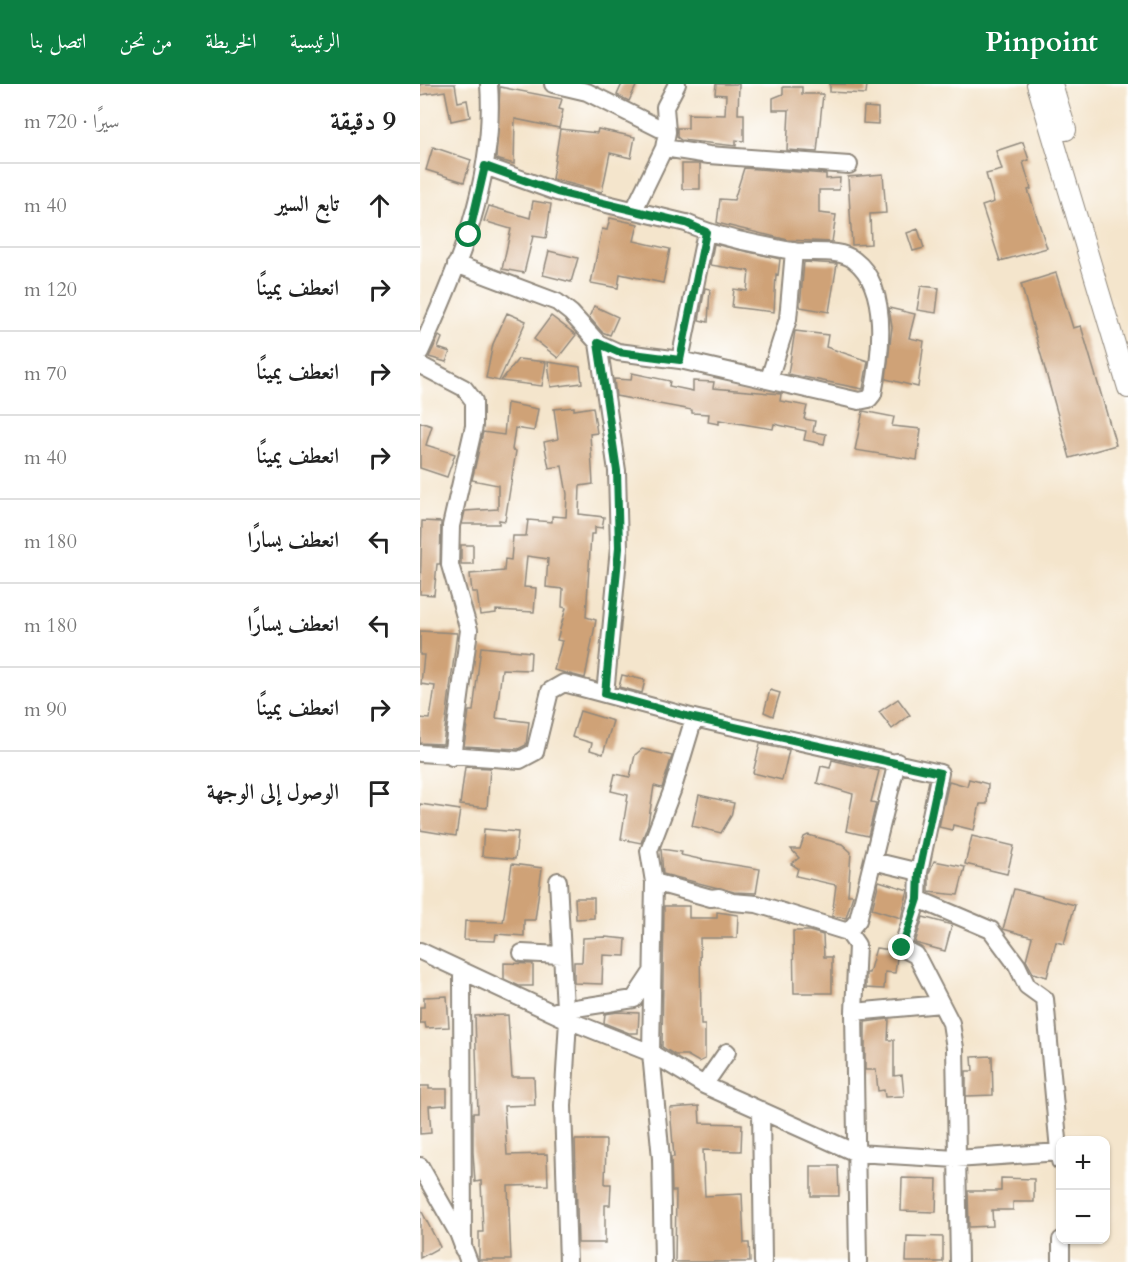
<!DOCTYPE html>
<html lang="ar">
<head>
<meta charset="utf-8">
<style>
  body { margin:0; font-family:Cardo,Amiri,serif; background:#f2f2f2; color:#222; direction:rtl }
  .controls { position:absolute; right:18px; bottom:18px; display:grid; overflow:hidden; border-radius:12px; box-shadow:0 2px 4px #0004 }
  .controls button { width:54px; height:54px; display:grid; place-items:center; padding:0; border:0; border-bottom:2px solid #e0e0e0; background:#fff; color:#222; font:30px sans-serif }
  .stop { position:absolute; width:18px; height:18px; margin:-14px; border:4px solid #0b8043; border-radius:50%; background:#fff }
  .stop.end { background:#0b8043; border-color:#fff; box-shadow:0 2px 6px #0008 }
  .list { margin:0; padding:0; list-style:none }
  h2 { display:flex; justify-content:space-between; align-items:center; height:78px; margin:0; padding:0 24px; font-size:26px }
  h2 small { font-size:20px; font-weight:400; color:#767676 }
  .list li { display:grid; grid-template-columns:39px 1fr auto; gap:18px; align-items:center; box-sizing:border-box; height:84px; padding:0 24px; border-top:2px solid #e0e0e0 }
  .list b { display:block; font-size:22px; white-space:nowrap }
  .list em { font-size:20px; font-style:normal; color:#767676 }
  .icon { flex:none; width:33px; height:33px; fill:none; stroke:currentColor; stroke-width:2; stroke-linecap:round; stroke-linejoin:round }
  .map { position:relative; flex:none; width:708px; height:1178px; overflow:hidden; direction:ltr }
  header { display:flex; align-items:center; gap:36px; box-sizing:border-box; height:84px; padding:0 30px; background:#0b8043; color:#fff }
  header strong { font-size:28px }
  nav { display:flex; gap:33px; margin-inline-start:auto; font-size:21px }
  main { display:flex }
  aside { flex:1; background:#fff }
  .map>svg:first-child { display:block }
</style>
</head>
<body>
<header>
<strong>Pinpoint</strong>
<nav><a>الرئيسية</a><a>الخريطة</a><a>من نحن</a><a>اتصل بنا</a></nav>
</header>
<main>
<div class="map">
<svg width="708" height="1178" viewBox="0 0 708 1178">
  <rect width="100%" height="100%" fill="#fff"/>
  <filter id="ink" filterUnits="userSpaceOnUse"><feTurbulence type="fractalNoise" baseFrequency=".0167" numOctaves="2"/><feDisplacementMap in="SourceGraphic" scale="12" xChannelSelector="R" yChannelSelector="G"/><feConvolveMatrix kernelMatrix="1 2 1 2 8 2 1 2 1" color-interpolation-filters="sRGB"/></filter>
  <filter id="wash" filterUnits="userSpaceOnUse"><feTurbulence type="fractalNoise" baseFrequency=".008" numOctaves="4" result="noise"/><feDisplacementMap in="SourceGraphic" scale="24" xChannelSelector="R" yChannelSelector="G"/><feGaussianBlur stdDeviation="1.35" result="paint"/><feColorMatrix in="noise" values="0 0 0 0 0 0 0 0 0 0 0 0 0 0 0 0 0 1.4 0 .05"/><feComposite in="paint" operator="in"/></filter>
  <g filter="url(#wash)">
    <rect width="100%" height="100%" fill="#f4e5cc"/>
    <g id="blocks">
      <path fill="#cfa277" d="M0,0H35L38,18L47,16L50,33L31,37L25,7L0,11Z
        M202,0H217L209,17L197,11Z
        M296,0H319L318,30H324V57L316,56V62L261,56L257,53V44H268V30L305,31L306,11L295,10Z
        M410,0H447L446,10L410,8Z
        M80,3L142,15L139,25L143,26L139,44L95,35L94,80L76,75Z
        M363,3H382V10H403L397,68L367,66L369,26H353V14L363,10Z
        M444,23L458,24V40L443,39Z
        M140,45L177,49L178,45L215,53L211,74L190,69L182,108L132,95Z
        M603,58L609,76L603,78L611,105L608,106L627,164L580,177L562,122L574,118L566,90L582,86L576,67Z
        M13,63L51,76L44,98L6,86Z
        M262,80H280V105H262Z
        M324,84L406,90V95L420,94L419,106H399V129L416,131L412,158L368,156L297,139L300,115L314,116Z
        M463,90L466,129L450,130L451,160L432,161L428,93Z
        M113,117L131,120L126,154L113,152L104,189L82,185L91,145L64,137L69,122L110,134Z
        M190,134L218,140L214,157L250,165L243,199L200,190L198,204L171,199L182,145L187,146Z
        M498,145L504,164L493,167L487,149Z
        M294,160L360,175L358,191L356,190L354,228L312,223L314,205L327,207L329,187L290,181Z
        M129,167L158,174L151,198L123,191Z
        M384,178L417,180L409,228L380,223Z
        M636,189L653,244L661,242L696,361L650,374L601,200Z
        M501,202L519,204L516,229L497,226Z
        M285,204L290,205L288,238L279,236Z
        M174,222L198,233L190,251L182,248L169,233Z
        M469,224L495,230L489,254L504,257L498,303L466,295L472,243Z
        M87,229L106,237L79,297L66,294L73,260Z
        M131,232L156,251L138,274L114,255Z
        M375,247L408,251L406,263L448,277L443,305L368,290Z
        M19,252L22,254L18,264L30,268L26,278L9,273Z
        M98,275L126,278L122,302L81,297Z
        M128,278L160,283L162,299L131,303Z
        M212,289L250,297L249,302L273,307V297L294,298L293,304L361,310L360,317L387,322L384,335L395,337L393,348L406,350L404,360L384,356L386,347L354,340L353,345L299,336V340L288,338L289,330L272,329V326L196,312L194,295L211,296Z
        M87,319L118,325L114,347L95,344L92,366L96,367L85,437L79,436V440H42L45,427L78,425V401L52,396L63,348L84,351Z
        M154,323V326L173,323L177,349L170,350L173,400L160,402L159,430L184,433L182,444L175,443V450H171L166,533L176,536L165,594L134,586L142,557L137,556L146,524L142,523L143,505L126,503L128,475L107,472L104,503L116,504L114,528L76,526V529L60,531L57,508H52L50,490L84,487L85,475L91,476L93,452H106L108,436L132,438V432L146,433L147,410L142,382L129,384L124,358L138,355L134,325Z
        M443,327L474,333L472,342L501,345L497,376L435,366Z
        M0,338L12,342L6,361L35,370L27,393L0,384Z
        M2,437L21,438L20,480H17L14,511L0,510Z
        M41,461H53V480H41Z
        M0,547L37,549L23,660L0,659V634L10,635L15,602L1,600L4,571H0Z
        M61,563L111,568L110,586L82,585L76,634L109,638L106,661L98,665L44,662L49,627H53Z
        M202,591L225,596L222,609L199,603Z
        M350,606L360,609L353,632L344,628Z
        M478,615L490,631L472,645L459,628Z
        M160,627L193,637L183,670L170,666L172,659L152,653Z
        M340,660L369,666L362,696L333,689Z
        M222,665L252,672L242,704L234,702L228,740L221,759L201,755L208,711L191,707L195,690L210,693L215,671Z
        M412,676L459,687L451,718L456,719L448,752L426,747L433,710L397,699L401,682L410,684Z
        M45,683L70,684L67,724L40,721Z
        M549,695L568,700L567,720H560L554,746L533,741L532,746L519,743L529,697L547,702Z
        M279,711L314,719L311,732L301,749L272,742Z
        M0,720L40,726L36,752L0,746Z
        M64,745L98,748L95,775L62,772Z
        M388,751L422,760L431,768L428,811H433L426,834L412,832L416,801L376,792L378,784L371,780L379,774L371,765H380L384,753Z
        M552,752L594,762L587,790L545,780Z
        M241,765L262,768L261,771L284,776L340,785L336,809L314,808L243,790Z
        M514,777L545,783L538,811L509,808V789Z
        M92,780L122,784L115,836H104V852L76,850L75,857L44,856L45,837L83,838Z
        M459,797L488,806L481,834L452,825Z
        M594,805L655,821L644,860L636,858L627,893L613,889L606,876L612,853L583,845Z
        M155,814H174V834L156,835Z
        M244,822H269V834H297V828L318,831L317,854H280L281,941H285V975L279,978L267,971H255L242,963Z
        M503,833L532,841L525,867L495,859Z
        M373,847H389L403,851L404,873H412V909H374Z
        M185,853L206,855L205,872L183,871L182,900L154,899V878H162L163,854Z
        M456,864L472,866L477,873L475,889L465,888L464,905L446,904V889H449Z
        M84,879L113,880V902H99L84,895Z
        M27,912L29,943L6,944L5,939H0V923H4V913Z
        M198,928L219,929L218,949H209L184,939L185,930Z
        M88,931L92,993H114L115,1021L84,1022L87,1071L127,1070L128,1101L88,1102L91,1176H59V1148H63L61,1097L55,1098L53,1068V1029H58L55,932Z
        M469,935L468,956H474V992L482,991L484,1012L465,1013L464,1006L458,1007L456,986H445V938Z
        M572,972L573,1011L546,1012V987H553L552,973Z
        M0,1002H9V1005H27V1021L9,1022L11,1049L0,1050Z
        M279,1022L280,1039L322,1040L321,1067L283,1066L285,1112L322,1110L324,1159H329L330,1178H255L256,1107H252L251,1073H254L250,1024Z
        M155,1056H186L185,1100H191L190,1121H185V1159H158Z
        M391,1082H418L419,1112H391Z
        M482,1094L517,1095L516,1128L481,1127Z
        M581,1094L614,1095V1118H593V1126H572L573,1142L549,1143L548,1107H581Z
        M0,1124L20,1163L0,1174Z
        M487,1152L523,1153V1178H486Z"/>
    </g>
  </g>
  <g filter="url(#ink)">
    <use href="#blocks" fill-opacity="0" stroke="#90887c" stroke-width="1.5"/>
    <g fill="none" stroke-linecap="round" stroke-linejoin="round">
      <g stroke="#90887c" stroke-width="20">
        <path id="minor" d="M133,0L167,8L247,48
          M244,64L289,71L429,81
          M214,126L244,64L247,48L245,23L257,0
          M36,180L137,218L151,229L178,259L198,268L260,276L439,317L449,315L453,310C461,271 470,203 434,176C419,164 390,170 372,167C336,160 299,154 266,139L137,108L65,82
          M178,259L197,387L199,464L185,610
          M0,268C38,184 76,95 69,0
          M260,276L286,148
          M0,281L44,304L54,317V342L31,442L30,481L49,546L32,673
          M349,295L368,235L374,167
          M0,669L100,676L115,668L130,607L144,599L274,634L520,689L499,788L498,815L482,864L496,871L531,939L535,964L539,1178
          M453,777L499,788
          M138,797L145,924
          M234,798L291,814L299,813L312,818L337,820L428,848
          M498,815L571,846L597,881L607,902L625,915L640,1077
          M0,867L148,936L231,969L284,1001L436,1069L536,1075L640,1068
          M102,869L141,871
          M42,887L43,1165
          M136,927L214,915L232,888
          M434,928L521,920
          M284,1001L307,968
          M341,1026L343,1178
          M0,1082L38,1149L49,1178
          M641,1156V1178
          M148,1178L143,1022L148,936
          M243,1178L241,1074L231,969L234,798L229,767L252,707L274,634
          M438,1178L434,928L437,861L428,848L438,836L477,678"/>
      </g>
      <g stroke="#90887c" stroke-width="22">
        <path id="major" d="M617,0L708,304
          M632,0L646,46"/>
      </g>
      <use href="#minor" stroke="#fff" stroke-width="16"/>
      <use href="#major" stroke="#fff" stroke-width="20"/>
    </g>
  </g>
  <g fill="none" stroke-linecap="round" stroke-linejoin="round" filter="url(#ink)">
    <path stroke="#0b8043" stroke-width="8" d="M49,151L65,82L137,108L266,139L286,148L260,276L198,268L178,259L197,387L199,464L185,610L274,634L520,689L499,788L498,815L482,864"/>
  </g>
</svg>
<div class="controls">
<button>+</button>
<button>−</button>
</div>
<div class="stop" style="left:49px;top:151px"></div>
<div class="stop end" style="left:482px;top:864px"></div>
</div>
<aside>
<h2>9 دقيقة<small>سيرًا · 720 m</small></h2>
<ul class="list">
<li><svg class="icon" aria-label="ahead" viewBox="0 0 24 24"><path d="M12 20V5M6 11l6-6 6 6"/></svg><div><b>تابع السير</b></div><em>40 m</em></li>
<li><svg class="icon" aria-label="right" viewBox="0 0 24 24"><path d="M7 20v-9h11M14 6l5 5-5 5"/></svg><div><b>انعطف يمينًا</b></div><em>120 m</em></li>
<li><svg class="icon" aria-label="right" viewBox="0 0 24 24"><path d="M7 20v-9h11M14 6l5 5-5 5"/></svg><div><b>انعطف يمينًا</b></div><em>70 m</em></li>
<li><svg class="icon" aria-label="right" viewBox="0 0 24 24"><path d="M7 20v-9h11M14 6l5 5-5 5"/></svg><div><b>انعطف يمينًا</b></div><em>40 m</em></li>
<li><svg class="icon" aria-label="left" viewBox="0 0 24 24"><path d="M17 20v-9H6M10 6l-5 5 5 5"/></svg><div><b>انعطف يسارًا</b></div><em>180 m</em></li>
<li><svg class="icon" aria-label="left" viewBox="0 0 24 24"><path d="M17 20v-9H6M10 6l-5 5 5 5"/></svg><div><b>انعطف يسارًا</b></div><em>180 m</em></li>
<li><svg class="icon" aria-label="right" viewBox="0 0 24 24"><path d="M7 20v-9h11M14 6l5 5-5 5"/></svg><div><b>انعطف يمينًا</b></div><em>90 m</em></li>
<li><svg class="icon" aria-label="arrive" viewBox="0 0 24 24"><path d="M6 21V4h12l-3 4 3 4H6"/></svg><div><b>الوصول إلى الوجهة</b></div></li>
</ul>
</aside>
</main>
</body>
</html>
